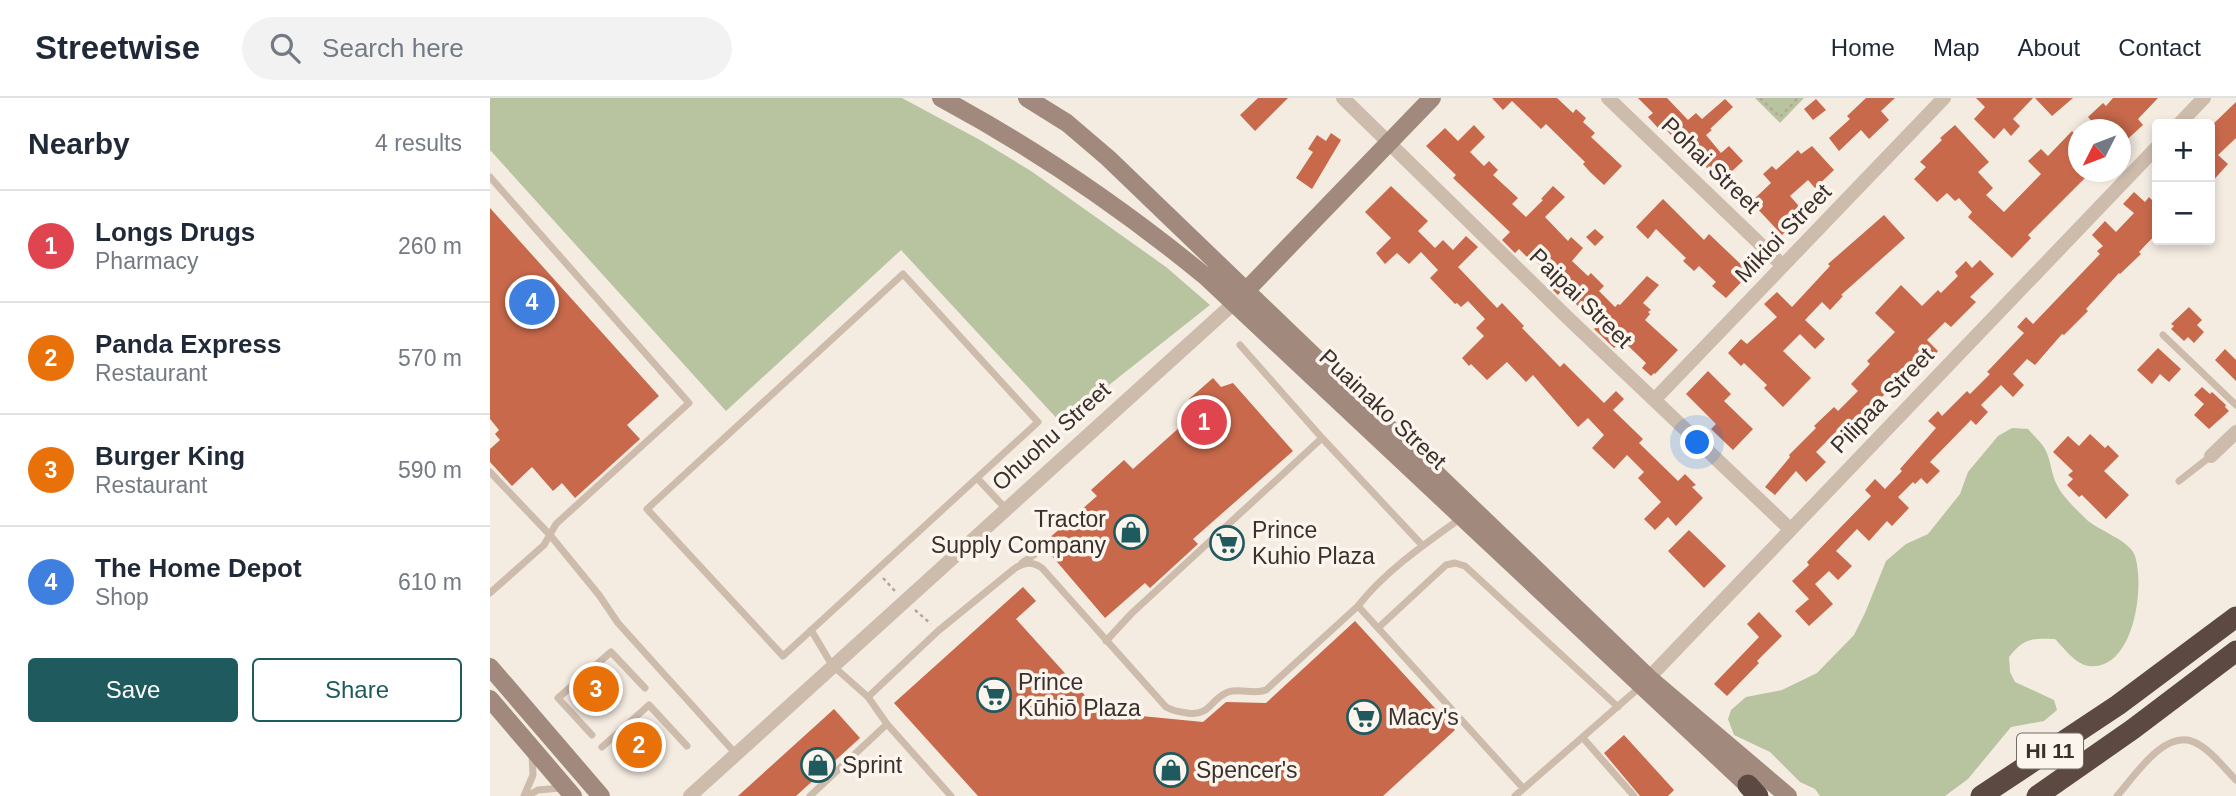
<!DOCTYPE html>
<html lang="en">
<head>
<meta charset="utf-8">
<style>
  body { margin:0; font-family:Helvetica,sans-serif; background:#f2f2f3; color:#1f2937 }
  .controls { position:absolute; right:21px; top:21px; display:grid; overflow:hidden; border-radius:7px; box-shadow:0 4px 10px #0003 }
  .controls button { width:63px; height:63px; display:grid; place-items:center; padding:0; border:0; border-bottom:2px solid #e0e1e3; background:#fff; color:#1f2937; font:35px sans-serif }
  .compass { position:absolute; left:1578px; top:21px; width:63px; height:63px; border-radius:50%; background:#fff; box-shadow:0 4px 10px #0003; rotate:228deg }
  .you { position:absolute; left:1208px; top:345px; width:24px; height:24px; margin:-18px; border:5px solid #fff; border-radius:50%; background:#1a73e8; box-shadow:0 0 0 10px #1a73e833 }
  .badge { display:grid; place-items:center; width:46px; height:46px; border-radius:50%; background:#1f5a5e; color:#fff; font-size:23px; font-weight:700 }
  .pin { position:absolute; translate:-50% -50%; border:4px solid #fff; box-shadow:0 2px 7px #0006 }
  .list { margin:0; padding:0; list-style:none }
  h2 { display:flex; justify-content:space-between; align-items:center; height:91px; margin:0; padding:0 28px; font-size:30px }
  h2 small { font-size:23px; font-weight:400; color:#747a83 }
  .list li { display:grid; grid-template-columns:46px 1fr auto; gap:21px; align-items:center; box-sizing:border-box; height:112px; padding:0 28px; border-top:2px solid #e0e1e3 }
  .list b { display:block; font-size:26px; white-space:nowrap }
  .list p { margin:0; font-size:23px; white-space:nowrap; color:#747a83 }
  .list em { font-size:23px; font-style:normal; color:#747a83 }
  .actions { display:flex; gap:14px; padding:21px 28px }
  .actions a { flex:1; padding:16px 0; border:2px solid #1f5a5e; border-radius:7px; text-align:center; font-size:24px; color:#1f5a5e }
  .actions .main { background:#1f5a5e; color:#fff }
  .icon { flex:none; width:38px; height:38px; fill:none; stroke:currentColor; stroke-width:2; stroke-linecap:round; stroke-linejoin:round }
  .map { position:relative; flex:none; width:1746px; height:698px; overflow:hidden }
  header { display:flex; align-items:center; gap:42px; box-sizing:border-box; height:98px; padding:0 35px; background:#fff; border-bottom:2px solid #e0e1e3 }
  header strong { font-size:33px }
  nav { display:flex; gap:38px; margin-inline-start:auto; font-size:24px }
  .search { width:490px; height:63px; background:#f2f2f3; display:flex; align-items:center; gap:18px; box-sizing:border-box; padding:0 24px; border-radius:38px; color:#747a83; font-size:26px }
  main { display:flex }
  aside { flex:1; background:#fff }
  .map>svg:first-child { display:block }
</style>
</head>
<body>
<header>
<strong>Streetwise</strong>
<div class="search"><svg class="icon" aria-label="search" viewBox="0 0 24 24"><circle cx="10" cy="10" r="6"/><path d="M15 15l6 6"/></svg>Search here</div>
<nav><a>Home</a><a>Map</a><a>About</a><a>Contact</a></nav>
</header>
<main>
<aside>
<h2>Nearby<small>4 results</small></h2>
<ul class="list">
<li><span class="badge" style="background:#e0444e">1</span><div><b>Longs Drugs</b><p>Pharmacy</p></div><em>260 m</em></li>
<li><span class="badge" style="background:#e8710a">2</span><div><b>Panda Express</b><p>Restaurant</p></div><em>570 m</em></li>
<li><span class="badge" style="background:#e8710a">3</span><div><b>Burger King</b><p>Restaurant</p></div><em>590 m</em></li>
<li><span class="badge" style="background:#3f7fe0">4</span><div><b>The Home Depot</b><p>Shop</p></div><em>610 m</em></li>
</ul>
<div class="actions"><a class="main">Save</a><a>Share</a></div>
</aside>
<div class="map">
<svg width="1746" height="698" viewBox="0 0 1746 698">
  <rect width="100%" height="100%" fill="#f4ebe1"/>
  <path fill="#b8c4a0" d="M0,0H412L490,42L541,73L676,169L720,207L571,325L411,152L236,313L0,52Z
    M1265,0H1314L1290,25Z
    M1522,330L1538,331C1543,337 1551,344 1555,351C1561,362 1561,376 1567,387C1572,398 1586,411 1595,420C1608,433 1640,442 1645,458C1655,489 1644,573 1599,568C1585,566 1574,550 1565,541C1542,540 1534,540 1519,559L1520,574L1525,584L1564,602L1567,612L1554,623L1521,629L1478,681L1455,698H1330L1325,691L1310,684L1280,654L1244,637L1238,621L1241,612L1256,599L1292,592L1327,575L1364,537L1375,515L1396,463L1416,446L1438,436L1470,396L1478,374L1508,338Z"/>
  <path fill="#c8694b" d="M768,0H798L765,33L750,17Z
    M1002,0H1067L1083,15L1086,11L1096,20L1093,24L1105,35L1101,39L1132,68L1114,87L1100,74L1093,66L1095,64L1056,26L1051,31L1022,3L1013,12Z
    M1148,0H1177L1198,22L1206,15L1212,21L1235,1L1243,9L1220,31L1222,32L1216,37L1231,55L1239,48L1253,63L1230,84L1191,42L1188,45L1172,27L1168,30L1158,19L1163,15Z
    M1376,0H1405L1391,13L1399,22L1379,41L1371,32L1349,53L1339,40L1360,21L1357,18Z
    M1486,0H1543L1523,21L1530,28L1521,38L1514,30L1504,41L1484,21L1495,9Z
    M1545,0H1583L1562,18Z
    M1623,0H1668L1648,21L1653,27L1630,48V32H1617L1611,25L1607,29L1598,19L1613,5L1616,8Z
    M1326,1L1336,12L1323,22L1314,11Z
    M1746,4V40L1728,57L1738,66L1720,86V29Z
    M984,27L995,39L980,54L994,68L999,63L1008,72L1003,77L1028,100L1022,106L1036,119L1053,102L1051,101L1063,88L1075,99L1055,119L1078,143L1081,139L1093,150L1082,163L1098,178L1101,175L1114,188L1109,193L1125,209L1128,206L1130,207L1157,178L1169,187L1153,205L1161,212L1158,214L1160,216L1155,222L1188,252L1165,276L1164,275L1161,278L1152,270L1156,265L1132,242L1124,250L1104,231L1111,225L1093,207L1090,210L1072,192L1068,197L1057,186L1063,179L1043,161L1041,163L1029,151L1025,155L1012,142L1020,134L963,80L966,77L936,48L955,30L968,43Z
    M1465,27L1499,64L1488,74L1503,90L1496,97L1514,114L1551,76L1538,63L1551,51L1558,58L1582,33L1588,39V74H1601L1538,137L1541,140L1522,160L1478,119L1482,114L1469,100L1465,103L1457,95L1447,104L1424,81L1436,69L1430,64L1452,42L1450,40Z
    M841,35L851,42L822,91L806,80L823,54L818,51L827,37L836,43Z
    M1322,48L1344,72L1325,90L1318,82L1300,98L1315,115L1292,137L1261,104L1281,85L1273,76L1282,68L1286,72L1308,52L1311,56Z
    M901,88L938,123L928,133L945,150L953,142L963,152L976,138L988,149L968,169L1007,210L1012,205L1034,228L1032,230L1070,269L1074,265L1114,305L1126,293L1134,301L1123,312L1153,341L1149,345L1188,383L1195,376L1206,387L1202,389L1213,400L1186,428L1178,419L1165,432L1154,421L1171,404L1148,380L1154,374L1137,357L1124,371L1102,350L1114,337L1098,320L1088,329L1043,277L1036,284L1017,264L997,282L981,266L979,268L972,260L994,238L986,230L995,221L978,203L971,209L967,205L965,206L940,180L948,172L931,154L919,166L907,155L895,166L886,155L901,140L875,114Z
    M1644,94L1655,104L1659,99L1667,107V119L1663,124L1667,128V135L1649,154L1651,156L1630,176L1629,175L1596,211L1598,213L1574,237L1572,236L1545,267L1537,261L1523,276L1534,287L1523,299L1511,287L1491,307L1498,314L1486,327L1481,322L1440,364L1450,373L1437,386L1431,380L1425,386L1423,384L1408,399L1419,410L1402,428L1397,423L1379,443L1367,431L1346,453L1362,468L1348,482L1339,473L1325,486L1343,506L1319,528L1305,513L1319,501L1302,483L1319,467L1317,464L1381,398L1375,392L1385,381L1395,391L1412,373L1410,371L1446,330L1438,323L1448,313L1452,318L1477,293L1480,296L1500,276L1497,274L1534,235L1527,229L1536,219L1543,226L1610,156L1607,153L1613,148L1602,137L1615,123L1626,134L1644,115L1633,106Z
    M1173,101L1214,142L1219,136L1260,175L1236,200L1222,188L1226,184L1209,168L1204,173L1193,163L1196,160L1166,131L1158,141L1146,129Z
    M0,110L169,298L137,327L150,341L85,400L72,385L63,393L42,369L22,388L0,364V351L10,342L5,336L9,332L0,321Z
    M1394,117L1415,140L1351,197L1353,198L1340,212L1332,204L1315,222L1335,241L1325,251L1310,236L1293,253L1321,280L1293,309L1274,290L1277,287L1254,265L1251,268L1238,255L1251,241L1257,246L1287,219L1274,206L1287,194L1302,209L1340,168L1338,166Z
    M1105,131L1114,139L1105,148L1096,139Z
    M1490,162L1504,176L1480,199L1486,204L1461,229L1455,224L1437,242L1448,253L1437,265L1430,258L1391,300L1398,306L1387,316L1385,315L1361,340L1350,330L1326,354L1336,364L1316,384L1306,373L1285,397L1275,389L1300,359L1299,357L1326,330L1324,328L1344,309L1348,313L1368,293L1361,286L1380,266L1377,263L1405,234L1385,215L1411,187L1432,208L1448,192L1451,195L1468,178L1465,174L1476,163L1482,170Z
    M1699,209L1712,222L1707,227L1714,234L1704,245L1698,239L1694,243L1681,231L1684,228L1681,226Z
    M1668,250L1691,271L1679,284L1670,276L1662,286L1647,272Z
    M1735,251L1746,262V283L1725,262Z
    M1218,273L1241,296L1234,303L1263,331L1243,352L1221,331L1226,326L1196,296Z
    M723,280L731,289L743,285L803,353L703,441L708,446L660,490L655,485L615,520L562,458L565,455L566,450L563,447L558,446L557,442L607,398L601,392L634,362L643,371L709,312L699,301Z
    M1712,289L1720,296L1722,294L1736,307L1735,309L1739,313L1719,331L1704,317L1714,306L1704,297Z
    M1600,336L1615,350L1618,347L1629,358L1614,373L1639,397L1616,421L1592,397L1589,399L1577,387L1583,381L1578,377L1583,373L1563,354L1578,338L1589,348Z
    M1199,432L1236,468L1214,490L1178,453Z
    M533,489L546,503L526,521L610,614L713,624L736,604L776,605L865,523L965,632L893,698H488L404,605Z
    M1269,514L1292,538L1267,563L1269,565L1237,598L1224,586L1269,539L1257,526Z
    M116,568L130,583L96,614L81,598Z
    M344,611L370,640L306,698H248Z
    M156,625L172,643L141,669L126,651Z
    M1134,637L1184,692L1178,698H1150L1114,655Z"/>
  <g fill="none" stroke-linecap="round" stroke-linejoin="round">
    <path stroke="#b9a596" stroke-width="2.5" stroke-dasharray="3.5 3.5" stroke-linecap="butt" d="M1270,0L1290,19L1308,0
      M393,480L405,493
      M425,512L441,526"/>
    <path stroke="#cdbbac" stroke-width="7" d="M0,79L199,305L66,426L54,447L0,495
      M413,176L548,324L293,558L157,411Z
      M1673,237L1746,307
      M832,340L932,447
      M0,374L60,437L109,497L128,525L246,656
      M487,380L516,411
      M1689,383L1721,358
      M532,465L548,454L560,452
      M868,508C894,474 936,445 971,420
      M888,530L956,467L965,465L975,468L1128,609
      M321,532L342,567L378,599L397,626L461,698
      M616,543L642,515L832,340L750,247
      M378,599L448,533L524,471C534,464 542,463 552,470L676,609C683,613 689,614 697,615C720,619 720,601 738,594C751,590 764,597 776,592L868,508L1033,690
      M102,637L68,600L121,554L155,590
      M1093,640L1144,698
      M112,649L159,607L197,648
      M34,698L43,677L42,655
      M37,698L48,692L71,690
      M320,698L397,626
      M1025,698L1150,589
      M1627,698C1644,679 1674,631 1704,644C1720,651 1734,670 1746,682"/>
    <path stroke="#cdbbac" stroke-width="14" d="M853,0L1079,221L1300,431
      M1118,0L1293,168
      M1689,26L1714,0
      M1165,301L1454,0
      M1721,358L1746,334
      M1152,587L1667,49
      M200,698L744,205"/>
    <path stroke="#a18a7d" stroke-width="18" d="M451,0C544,50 632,110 715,178L1266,695
      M537,0L577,25L618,60L1159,580L1298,698
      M747,202L942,0
      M0,569L111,698
      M0,601L83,698"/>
    <path stroke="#5c4a42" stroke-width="21" d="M1258,687L1268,698
      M1491,698L1628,607L1746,519
      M1547,698L1643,631L1746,553"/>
  </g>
  <defs>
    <g id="shop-ring" transform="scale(1.75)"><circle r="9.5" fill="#fbf5ee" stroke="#1f5a5e" stroke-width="1.5"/><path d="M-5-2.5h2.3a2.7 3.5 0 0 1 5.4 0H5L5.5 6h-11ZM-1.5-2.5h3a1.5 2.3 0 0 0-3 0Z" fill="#1f5a5e"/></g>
    <g id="supermarket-ring" transform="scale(1.75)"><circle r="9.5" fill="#fbf5ee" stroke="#1f5a5e" stroke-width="1.5"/><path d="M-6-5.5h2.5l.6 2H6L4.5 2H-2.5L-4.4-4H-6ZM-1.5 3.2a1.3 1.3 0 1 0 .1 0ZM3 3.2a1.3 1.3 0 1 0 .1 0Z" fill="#1f5a5e"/></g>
  </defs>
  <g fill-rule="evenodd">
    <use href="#shop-ring" x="641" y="434"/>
    <use href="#supermarket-ring" x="737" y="445"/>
    <use href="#supermarket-ring" x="504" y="597"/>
    <use href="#supermarket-ring" x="874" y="619"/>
    <use href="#shop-ring" x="328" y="667"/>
    <use href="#shop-ring" x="681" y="672"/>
  </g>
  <g text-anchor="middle" stroke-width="7" stroke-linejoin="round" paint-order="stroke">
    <rect fill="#fbf5ee" stroke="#756b66" stroke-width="2" x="1527" y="635.5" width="66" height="35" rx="5"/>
    <g font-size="21" font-weight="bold" fill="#3b302b">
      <text x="1560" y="660">HI 11</text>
    </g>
    <g font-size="23" fill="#3b302b" stroke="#fbf5ee">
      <text transform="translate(1221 67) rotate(44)" y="8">Pohai Street</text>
      <text transform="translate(1293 135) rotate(-46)" y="8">Mikioi Street</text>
      <text transform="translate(1091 200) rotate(44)" y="8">Paipai Street</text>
      <text transform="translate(1392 302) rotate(-46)" y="8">Pilipaa Street</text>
      <text transform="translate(893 311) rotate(43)" y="8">Puainako Street</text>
      <text transform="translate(561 338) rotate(-42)" y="8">Ohuohu Street</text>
    </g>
    <g font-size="23" fill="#3b302b" stroke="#fbf5ee" text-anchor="start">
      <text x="616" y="429" text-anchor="end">Tractor<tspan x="616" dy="26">Supply Company</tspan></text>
      <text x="762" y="440">Prince<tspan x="762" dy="26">Kuhio Plaza</tspan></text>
      <text x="528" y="592">Prince<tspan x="528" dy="26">Kūhiō Plaza</tspan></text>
      <text x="898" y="627">Macy's</text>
      <text x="352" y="675">Sprint</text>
      <text x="706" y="680">Spencer's</text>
    </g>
  </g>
</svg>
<div class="controls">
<button>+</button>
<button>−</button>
</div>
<svg class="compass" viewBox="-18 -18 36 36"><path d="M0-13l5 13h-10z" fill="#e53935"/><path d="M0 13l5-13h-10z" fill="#747a83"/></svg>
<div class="you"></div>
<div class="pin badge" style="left:714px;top:324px;background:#e0444e">1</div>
<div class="pin badge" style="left:149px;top:647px;background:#e8710a">2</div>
<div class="pin badge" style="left:106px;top:591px;background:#e8710a">3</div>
<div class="pin badge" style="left:42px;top:204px;background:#3f7fe0">4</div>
</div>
</main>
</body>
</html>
